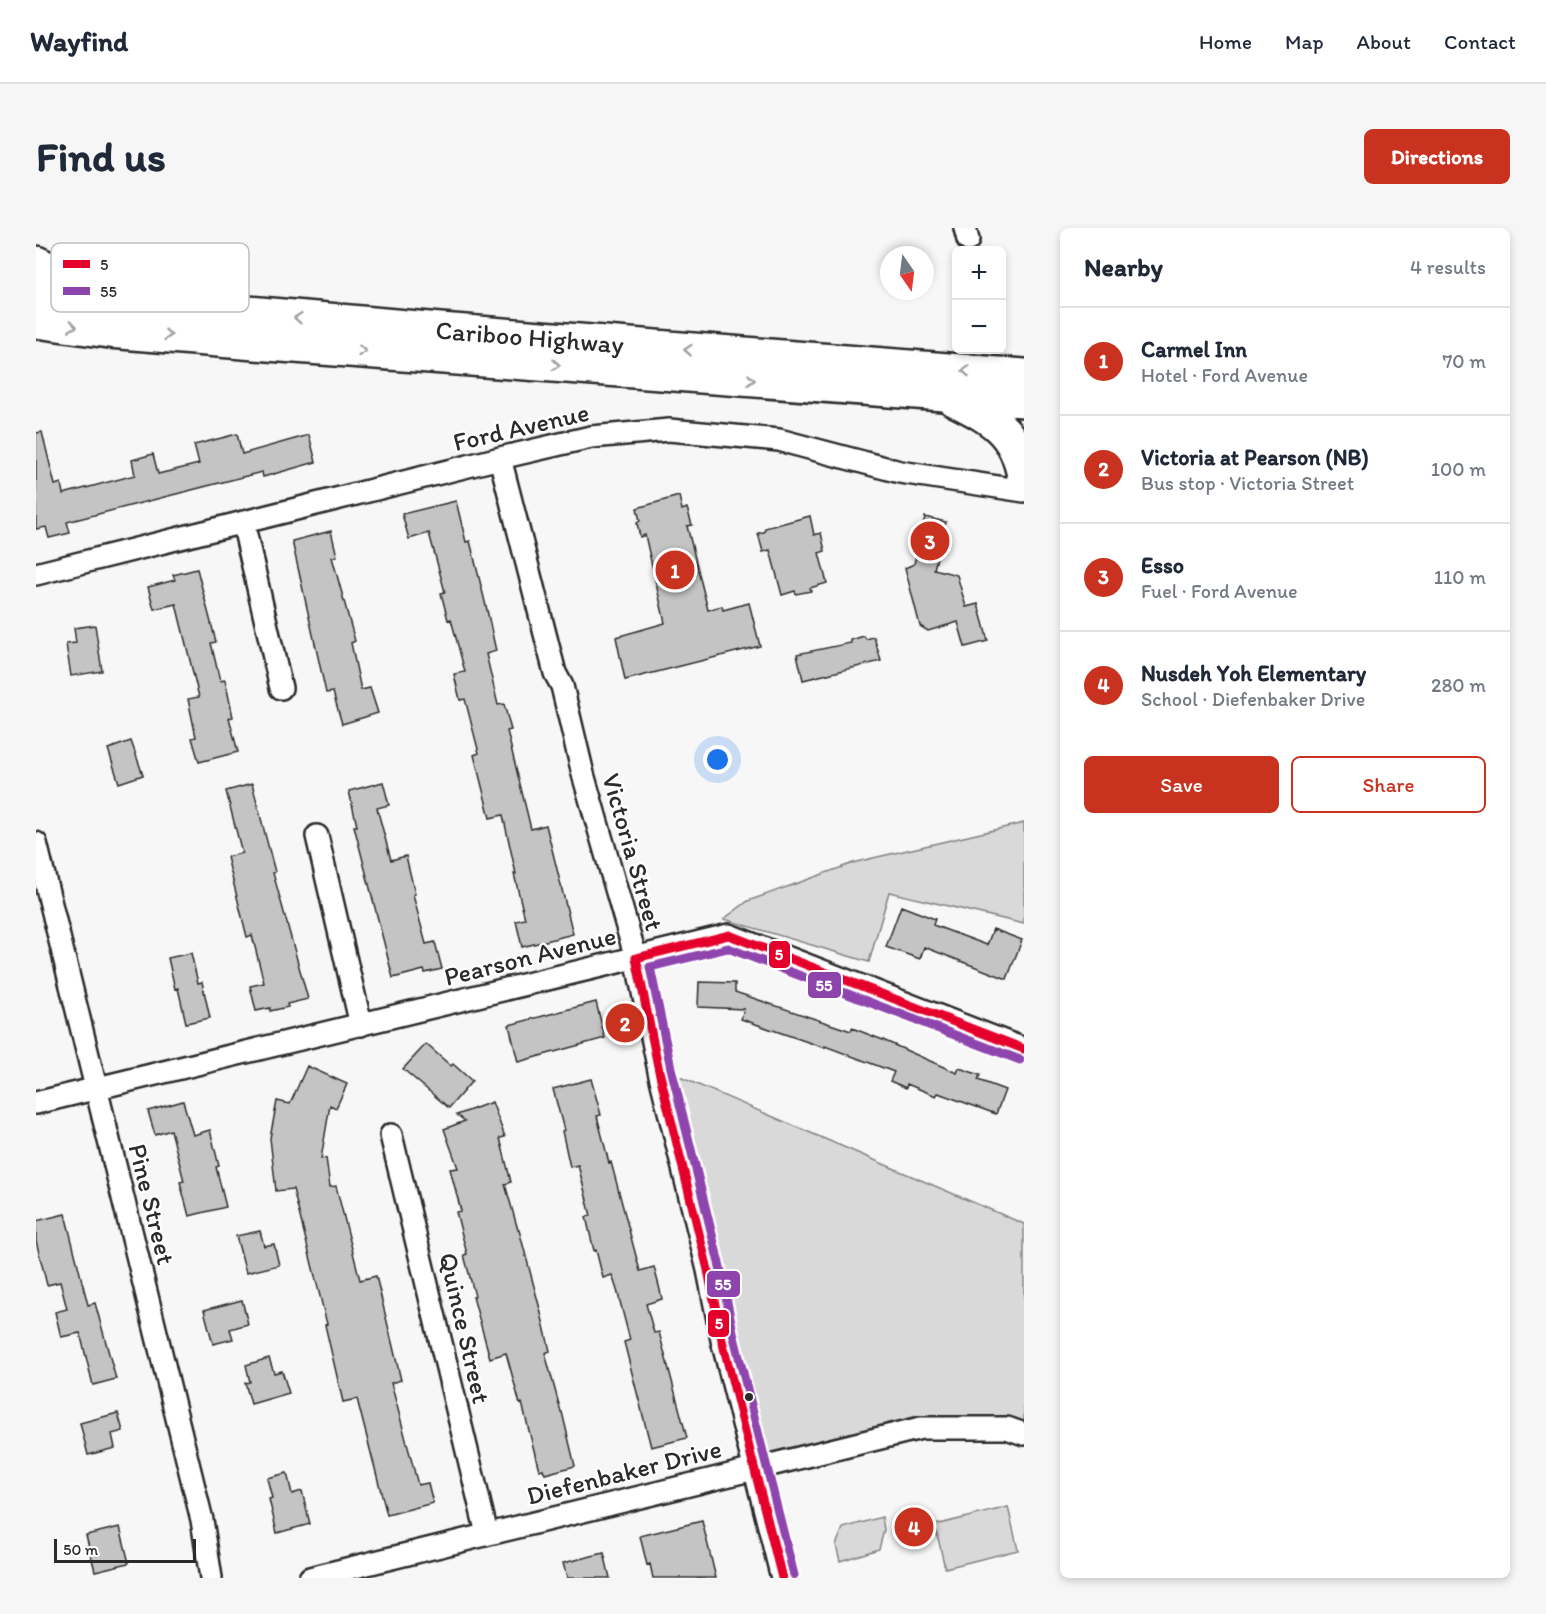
<!DOCTYPE html>
<html lang="en">
<head>
<meta charset="utf-8">
<style>
  body { margin:0; font-family:Itim,sans-serif; background:#f6f6f7; color:#1f2937 }
  .controls { position:absolute; right:18px; top:18px; display:grid; overflow:hidden; border-radius:9px; box-shadow:0 3px 9px #0003 }
  .controls button { width:54px; height:54px; display:grid; place-items:center; padding:0; border:0; border-bottom:2px solid #e0e1e3; background:#fff; color:#1f2937; font:30px sans-serif }
  .compass { position:absolute; left:844px; top:18px; width:54px; height:54px; border-radius:50%; background:#fff; box-shadow:0 3px 9px #0003; rotate:166deg }
  .scale { position:absolute; left:18px; bottom:15px; width:142px; box-sizing:border-box; padding-left:6px; border:3px solid #2b2b2b; border-top:0; font-size:16px; line-height:21px; white-space:nowrap; color:#2b2b2b; -webkit-text-stroke:4px #fff; paint-order:stroke }
  .you { position:absolute; left:682px; top:532px; width:21px; height:21px; margin:-15px; border:4px solid #fff; border-radius:50%; background:#1a73e8; box-shadow:0 0 0 9px #1a73e833 }
  .badge { display:grid; place-items:center; width:39px; height:39px; border-radius:50%; background:#c8321e; color:#fff; font-size:20px; font-weight:700 }
  .pin { position:absolute; translate:-50% -50%; border:3px solid #fff; box-shadow:0 2px 6px #0006 }
  .list { margin:0; padding:0; list-style:none }
  h2 { display:flex; justify-content:space-between; align-items:center; height:78px; margin:0; padding:0 24px; font-size:26px }
  h2 small { font-size:20px; font-weight:400; color:#747a83 }
  .list li { display:grid; grid-template-columns:39px 1fr auto; gap:18px; align-items:center; box-sizing:border-box; height:108px; padding:0 24px; border-top:2px solid #e0e1e3 }
  .list b { display:block; font-size:22px; white-space:nowrap }
  .list p { margin:0; font-size:20px; white-space:nowrap; color:#747a83 }
  .list em { font-size:20px; font-style:normal; color:#747a83 }
  .actions { display:flex; gap:12px; padding:18px 24px }
  .actions a { flex:1; padding:14px 0; border:2px solid #c8321e; border-radius:9px; text-align:center; font-size:21px; color:#c8321e }
  .actions .main { background:#c8321e; color:#fff }
  .map { position:relative; flex:none; width:988px; height:1350px; overflow:hidden; border-radius:9px }
  header { display:flex; align-items:center; gap:36px; box-sizing:border-box; height:84px; padding:0 30px; background:#fff; border-bottom:2px solid #e0e1e3 }
  header strong { font-size:28px }
  nav { display:flex; gap:33px; margin-inline-start:auto; font-size:21px }
  .intro { display:flex; align-items:center; justify-content:space-between; box-sizing:border-box; height:144px; padding:0 36px }
  h1 { margin:0; font-size:42px }
  .button { padding:15px 27px; border-radius:9px; background:#c8321e; color:#fff; font-size:21px; font-weight:700 }
  main { display:flex; gap:36px; padding:0 36px }
  aside { flex:1; background:#fff; border-radius:9px; box-shadow:0 3px 9px #0003 }
  .map>svg:first-child { display:block }
</style>
</head>
<body>
<header>
<strong>Wayfind</strong>
<nav><a>Home</a><a>Map</a><a>About</a><a>Contact</a></nav>
</header>
<div class="intro"><h1>Find us</h1><a class="button">Directions</a></div>
<main>
<div class="map">
<svg width="988" height="1350" viewBox="0 0 988 1350">
  <rect width="100%" height="100%" fill="#f7f7f7"/>
  <filter id="ink" filterUnits="userSpaceOnUse"><feTurbulence type="fractalNoise" baseFrequency=".0167" numOctaves="2"/><feDisplacementMap in="SourceGraphic" scale="12" xChannelSelector="R" yChannelSelector="G"/><feConvolveMatrix kernelMatrix="1 2 1 2 8 2 1 2 1" color-interpolation-filters="sRGB"/></filter>
  <g filter="url(#ink)">
    <path fill="#d9d9d9" stroke="#828282" stroke-width="1.5" d="M988,595V696L853,664L833,734L688,691L712,673L820,634Z
      M618,838L988,996V1215L974,1210L835,1211L721,1241Z
      M972,1279L982,1322L909,1340L899,1297Z
      M846,1289L848,1302L843,1321L804,1333L800,1317L807,1300Z"/>
    <path fill="#c4c4c4" stroke="#2b2b2b" stroke-width="1.5" d="M6,204L19,257L25,255L27,266L99,247L96,232L117,226L122,246L163,236L158,217L201,206L206,226L273,207L280,234L227,249L226,244L31,294L34,305L13,310L10,299L0,301V205Z
      M643,268L646,282L651,280L656,297L651,298L672,382L686,378L687,382L713,375L724,418L589,452L580,409L629,395L609,307L604,309L601,295L604,293L601,280Z
      M420,273L430,314L434,313L451,382L460,423L450,426L462,477L468,476L475,502L471,503L495,601L510,597L537,706L486,719L480,693L489,691L478,646H480L467,587L454,590L438,527L443,525L429,471L424,472L418,446L429,444L415,391L412,392L405,365L409,364L393,305L373,311L366,286Z
      M774,288L778,307L785,305L789,323L783,325L791,355L774,360L775,363L760,366L759,363L746,367L734,322L727,324L722,305L728,304L729,300Z
      M889,289L910,294L898,341L921,347L930,379L942,376L952,413L929,419L922,394L892,403L884,398L869,340L878,336Z
      M295,303L301,328L296,329L319,413L315,415L325,462L334,460L342,485L306,496L297,464L290,465L256,313Z
      M161,341L180,414L175,415L184,453L189,452L197,489L193,490L202,524L163,534L156,510L160,509L152,471L163,469L140,376L118,381L112,359L139,352L137,347Z
      M59,397L66,443L35,448L30,416L40,415L38,400Z
      M828,408L830,411L838,409L845,433L767,452L761,426L815,415V412Z
      M95,513L107,547L83,555L72,521Z
      M347,554L353,577L341,580L355,632L370,628L379,666L377,667L390,716L399,714L406,741L389,745L388,742L357,750L318,598H321L313,563Z
      M216,556L239,644L237,645L272,771L251,776L252,779L234,783V780L220,783L214,758L228,755L216,707L211,709L191,629L206,625L190,563Z
      M865,678L899,691L897,697L951,717L957,701L986,712L971,751L888,719L884,731L850,719Z
      M155,725L162,755L166,754L174,790L150,795L142,760L139,761L132,730Z
      M663,754L699,755V764L815,803L816,800L847,812L921,845L923,840L944,847L942,852L969,862L960,886L902,865L900,868L871,856L870,860L854,853L858,844L789,818V820L705,791L708,781L662,779Z
      M560,774L569,810L482,834L473,797Z
      M390,816L415,838L417,836L436,853L413,880L367,841Z
      M271,838L311,856L300,880L294,877L285,931L290,930L294,959L300,958L324,1052L340,1048L365,1152L355,1155L382,1257L392,1255L397,1275L351,1287L321,1171L307,1174L289,1097L291,1096L257,961L240,963L234,910L241,873L254,876Z
      M555,851L565,887L561,888L573,935L575,934L604,1043L618,1039L623,1058L626,1071L610,1076L618,1105L623,1104L651,1210L615,1219L588,1114L594,1112L581,1062L576,1047L567,1050L560,1022L558,1023L550,989L555,988L542,937L534,939L526,903L528,902L517,861Z
      M147,873L157,907L174,902L183,938L180,939L190,979L153,988L144,954L148,953L135,902L119,907L112,883Z
      M456,874L469,909L464,910L475,954L469,956L482,1002H483L504,1081L514,1123L509,1125L525,1184H526L539,1238L509,1246L507,1241L503,1242L486,1175L484,1176L470,1125L454,1130L437,1069L439,1068L428,1027L431,1026L420,984L425,983L414,941L422,940L408,901L429,893L421,887Z
      M29,986L52,1077L59,1075L80,1151L57,1157L44,1105L25,1109L19,1084L31,1081L24,1054L11,1057L0,1013V993Z
      M224,1003L228,1018L238,1016L243,1037L210,1045L200,1008Z
      M206,1072L212,1096L194,1101L197,1111L177,1116L168,1082Z
      M233,1130L238,1145L246,1143L253,1165L215,1176L209,1155L214,1154L210,1137Z
      M82,1185L87,1203L76,1206L79,1220L52,1227L44,1195Z
      M251,1245L256,1266L266,1263L274,1296L241,1305L233,1271L236,1270L231,1250Z
      M666,1293L680,1350H617L614,1336L611,1337L604,1308Z
      M84,1299L93,1335L59,1343L50,1307Z
      M568,1325L574,1350H531L527,1335Z"/>
    <g fill="none" stroke-linecap="round" stroke-linejoin="round">
      <g stroke="#2b2b2b" stroke-width="26">
        <path id="minor" d="M929,0L932,12
          M464,230L519,445L526,458L547,546L600,730L623,843L672,1042L686,1112L746,1350
          M207,294L245,460
          M0,346L464,230L555,209L633,202L743,212L864,244L988,263
          M281,608L325,797
          M0,615L166,1292L175,1350
          M0,875L693,707L988,821
          M355,907L451,1306
          M274,1350L885,1200H971L988,1206"/>
      </g>
      <g stroke="#2b2b2b" stroke-width="38">
        <g id="trunk">
          <path d="M0,35L50,59"/>
          <path id="s1" d="M0,62L100,75L404,102L988,148"/>
          <path d="M0,93L73,103L232,116L988,172"/>
          <path d="M918,171C956,190 980,203 988,248"/>
        </g>
      </g>
      <use href="#minor" stroke="#fff" stroke-width="21"/>
      <use href="#trunk" stroke="#fff" stroke-width="33"/>
      <g stroke="#fff" stroke-width="14">
        <path id="bus-1" d="M746,1350L686,1112L672,1042L623,843L600,730L693,707L988,821"/>
      </g>
      <g stroke="#fff" stroke-width="14">
        <path id="bus-2" d="M758,1347L698,1109L684,1039L635,840L614,739L692,720L984,832"/>
      </g>
      <use href="#bus-1" stroke="#e4002b" stroke-width="9"/>
      <use href="#bus-2" stroke="#8e44ad" stroke-width="9"/>
    </g>
    <defs><path id="oneway-chevron" d="M-2-3.5L2.5 0L-2 3.5" fill="none" stroke-width="1.6" stroke-linecap="round" stroke-linejoin="round" transform="scale(1.5)"/></defs>
    <g stroke="#a0a0a0">
      <use href="#oneway-chevron" transform="translate(262 90) rotate(-175)"/>
      <use href="#oneway-chevron" transform="translate(37 98) rotate(8)"/>
      <use href="#oneway-chevron" transform="translate(132 107) rotate(5)"/>
      <use href="#oneway-chevron" transform="translate(652 122) rotate(-176)"/>
      <use href="#oneway-chevron" transform="translate(326 123) rotate(4)"/>
      <use href="#oneway-chevron" transform="translate(520 137) rotate(4)"/>
      <use href="#oneway-chevron" transform="translate(930 143) rotate(-176)"/>
      <use href="#oneway-chevron" transform="translate(715 152) rotate(4)"/>
    </g>
  </g>
  <circle fill="#2b2b2b" stroke="#fff" stroke-width="2" cx="713" cy="1169" r="5"/>
  <g text-anchor="middle" stroke-width="4.5" stroke-linejoin="round" paint-order="stroke">
    <g font-size="26" fill="#2b2b2b" stroke="#fff">
      <text dy="9" stroke="none"><textPath href="#s1" startOffset="496">Cariboo Highway</textPath></text>
      <text transform="translate(485 199) rotate(-13)" y="9">Ford Avenue</text>
      <text transform="translate(597 624) rotate(74)" y="9">Victoria Street</text>
      <text transform="translate(494 728) rotate(-14)" y="9">Pearson Avenue</text>
      <text transform="translate(116 976) rotate(76)" y="9">Pine Street</text>
      <text transform="translate(429 1100) rotate(77)" y="9">Quince Street</text>
      <text transform="translate(588 1244) rotate(-14)" y="9">Diefenbaker Drive</text>
    </g>
  </g>
  <rect x="15" y="15" width="198" height="69" rx="9" fill="#fff" stroke="#bfbfbf" stroke-width="1.5"/>
  <rect x="27" y="32" width="27" height="8" fill="#e4002b"/>
  <rect x="27" y="59" width="27" height="8" fill="#8e44ad"/>
  <g font-size="16" fill="#2b2b2b">
    <text x="64" y="42">5</text>
    <text x="64" y="69">55</text>
  </g>
  <g stroke="#fff" stroke-width="2">
    <rect x="732" y="712" width="23" height="29" rx="6" fill="#e4002b"/>
    <rect x="771" y="743" width="35" height="28" rx="6" fill="#8e44ad"/>
    <rect x="670" y="1042" width="35" height="28" rx="6" fill="#8e44ad"/>
    <rect x="671" y="1081" width="23" height="29" rx="6" fill="#e4002b"/>
  </g>
  <g font-size="16" text-anchor="middle" font-weight="bold" fill="#fff">
    <text x="743" y="732">5</text>
    <text x="788" y="763">55</text>
    <text x="687" y="1062">55</text>
    <text x="683" y="1101">5</text>
  </g>
</svg>
<div class="controls">
<button>+</button>
<button>−</button>
</div>
<svg class="compass" viewBox="-18 -18 36 36"><path d="M0-13l5 13h-10z" fill="#e53935"/><path d="M0 13l5-13h-10z" fill="#747a83"/></svg>
<div class="scale">50 m</div>
<div class="you"></div>
<div class="pin badge" style="left:639px;top:342px">1</div>
<div class="pin badge" style="left:589px;top:795px">2</div>
<div class="pin badge" style="left:894px;top:313px">3</div>
<div class="pin badge" style="left:878px;top:1299px">4</div>
</div>
<aside>
<h2>Nearby<small>4 results</small></h2>
<ul class="list">
<li><span class="badge">1</span><div><b>Carmel Inn</b><p>Hotel · Ford Avenue</p></div><em>70 m</em></li>
<li><span class="badge">2</span><div><b>Victoria at Pearson (NB)</b><p>Bus stop · Victoria Street</p></div><em>100 m</em></li>
<li><span class="badge">3</span><div><b>Esso</b><p>Fuel · Ford Avenue</p></div><em>110 m</em></li>
<li><span class="badge">4</span><div><b>Nusdeh Yoh Elementary</b><p>School · Diefenbaker Drive</p></div><em>280 m</em></li>
</ul>
<div class="actions"><a class="main">Save</a><a>Share</a></div>
</aside>
</main>
</body>
</html>
